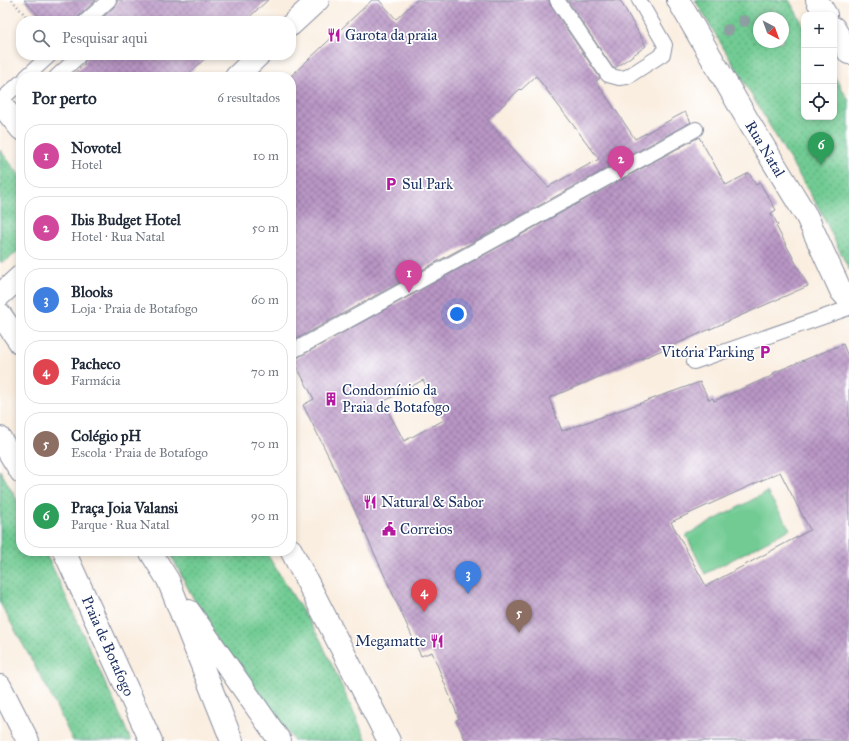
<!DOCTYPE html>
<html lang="pt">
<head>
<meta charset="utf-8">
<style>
  body { margin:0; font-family:"IM FELL Great Primer",serif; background:#f2f2f3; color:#1f2937 }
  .controls { position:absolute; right:12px; top:12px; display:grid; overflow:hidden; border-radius:8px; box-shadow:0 2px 6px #0003 }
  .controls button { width:36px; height:36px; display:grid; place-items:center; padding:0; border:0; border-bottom:1px solid #e0e1e3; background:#fff; color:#1f2937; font:20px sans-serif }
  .compass { position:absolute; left:753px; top:12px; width:36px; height:36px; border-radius:50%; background:#fff; box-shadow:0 2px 6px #0003; rotate:139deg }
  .you { position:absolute; left:457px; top:314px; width:14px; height:14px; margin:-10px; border:3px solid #fff; border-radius:50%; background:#1a73e8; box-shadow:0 0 0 6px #1a73e833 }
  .badge { display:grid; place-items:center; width:26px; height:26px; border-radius:50%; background:#ea580c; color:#fff; font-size:13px; font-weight:700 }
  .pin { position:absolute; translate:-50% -33px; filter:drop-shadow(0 1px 2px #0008) }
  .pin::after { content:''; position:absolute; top:21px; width:14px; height:12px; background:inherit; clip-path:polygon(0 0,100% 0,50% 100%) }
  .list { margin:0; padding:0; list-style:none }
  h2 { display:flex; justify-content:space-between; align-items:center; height:52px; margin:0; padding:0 16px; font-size:17px }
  h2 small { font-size:13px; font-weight:400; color:#747a83 }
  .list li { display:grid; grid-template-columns:26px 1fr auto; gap:12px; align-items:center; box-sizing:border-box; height:64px; margin:0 8px 8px; padding:0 8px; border:1px solid #e0e1e3; border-radius:16px }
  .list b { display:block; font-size:15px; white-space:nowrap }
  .list p { margin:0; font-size:13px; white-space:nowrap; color:#747a83 }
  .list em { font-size:13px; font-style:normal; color:#747a83 }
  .icon { flex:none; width:22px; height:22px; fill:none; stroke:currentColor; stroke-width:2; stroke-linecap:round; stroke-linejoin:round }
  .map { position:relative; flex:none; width:849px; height:741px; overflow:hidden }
  .search { position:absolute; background:#fff; box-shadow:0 2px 6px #0003; left:16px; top:16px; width:280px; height:44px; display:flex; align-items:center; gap:10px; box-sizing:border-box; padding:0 14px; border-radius:16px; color:#747a83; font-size:15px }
  .panel { position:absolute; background:#fff; box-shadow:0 2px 6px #0003; left:16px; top:72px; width:280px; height:484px; border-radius:16px }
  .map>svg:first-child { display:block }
</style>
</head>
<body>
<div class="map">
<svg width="849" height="741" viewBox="0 0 849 741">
  <defs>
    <pattern id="park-dots" width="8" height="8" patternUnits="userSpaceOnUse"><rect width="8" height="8" fill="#71cb93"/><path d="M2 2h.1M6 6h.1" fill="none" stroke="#5ca57b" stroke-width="1.8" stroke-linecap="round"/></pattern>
    <pattern id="building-cross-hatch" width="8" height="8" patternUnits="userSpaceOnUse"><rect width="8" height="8" fill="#b996c5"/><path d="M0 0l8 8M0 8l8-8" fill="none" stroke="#967ba3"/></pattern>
  </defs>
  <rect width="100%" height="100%" fill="#fff"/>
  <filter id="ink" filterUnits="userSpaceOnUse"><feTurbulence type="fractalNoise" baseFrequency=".025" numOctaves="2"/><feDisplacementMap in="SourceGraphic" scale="8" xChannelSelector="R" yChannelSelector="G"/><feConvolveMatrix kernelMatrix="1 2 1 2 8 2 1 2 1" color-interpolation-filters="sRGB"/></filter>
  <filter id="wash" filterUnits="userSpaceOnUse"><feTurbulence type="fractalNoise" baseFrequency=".012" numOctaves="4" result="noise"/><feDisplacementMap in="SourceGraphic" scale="16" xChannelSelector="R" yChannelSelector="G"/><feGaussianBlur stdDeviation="0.9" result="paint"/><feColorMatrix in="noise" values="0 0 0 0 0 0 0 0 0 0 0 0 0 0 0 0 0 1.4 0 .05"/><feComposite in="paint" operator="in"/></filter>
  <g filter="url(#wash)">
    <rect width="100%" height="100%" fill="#faeee0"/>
    <path fill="#71cb93" stroke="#467d78" d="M767,492L790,529L705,574L686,535Z"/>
    <path fill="url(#park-dots)" stroke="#467d78" fill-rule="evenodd" d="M695,0H789L804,26V117H834V76L849,101V270L821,212ZM759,18H783V42H759Z
      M0,150L21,177V248C15,253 8,262 0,262Z
      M0,470L21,507V551H44L52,566L115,704L131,741H73L47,688L0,603Z
      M169,551H265L320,639L367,741H294C274,713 251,687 231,659C206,626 188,588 169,551Z"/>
    <g id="blocks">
      <path fill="url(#building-cross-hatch)" fill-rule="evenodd" d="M24,0H96L80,15L78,18V21H44Z
        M117,0H268L245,21H99L115,6L117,3Z
        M372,0H379L396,19L417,0H549L550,5L600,78L596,81L635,139L685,112L691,122L291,342V76ZM536,76L599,159L548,187L487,120L520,89L521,90Z
        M567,0H620L646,46L615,68H613Z
        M86,55H209L185,77H70L85,64L84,63L86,59Z
        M699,137L726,185L749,173L756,185L760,183L776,210L771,213L778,225L776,226L808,286L674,345L549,398L562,431L700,382L709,400L713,398L714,401L774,375L773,373L843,344L849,359V741H466L456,720L459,719L432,652L421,656L346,491L303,405L314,399L293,360ZM423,380L444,420L404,441L383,402ZM780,472L810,530L706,586L671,522Z"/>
    </g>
  </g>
  <g filter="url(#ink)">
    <use href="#blocks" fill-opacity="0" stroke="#8a8e9f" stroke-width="1"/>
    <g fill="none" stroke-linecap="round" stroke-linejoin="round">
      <g stroke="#8a8e9f" stroke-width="16">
        <path id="lane" d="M557,0L608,75L619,78L627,77L663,54L665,45L639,0
          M86,21L109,0
          M26,77L50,55
          M56,77L78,57
          M0,101L21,82
          M291,352L696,129
          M694,362L849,308"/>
      </g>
      <g stroke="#8a8e9f" stroke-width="24">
        <path id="street" d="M678,0L750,124L807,217L841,291L849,300"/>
      </g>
      <g stroke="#8a8e9f" stroke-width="24">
        <path id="secondary" d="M817,0L826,15
          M291,25L318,0
          M834,28L849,53
          M236,77L259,55
          M0,295L21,276"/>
      </g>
      <g stroke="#8a8e9f" stroke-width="24">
        <path id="primary" d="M0,103L21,129
          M0,314L21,344
          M0,438L21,472
          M291,550L389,741
          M64,551L151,741
          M150,551L168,580L232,741
          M189,611L280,741"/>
      </g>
      <g stroke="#8a8e9f" stroke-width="24">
        <path id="highway" d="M0,686L28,741"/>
      </g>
      <path stroke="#8a8e9f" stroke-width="2.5" stroke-dasharray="1 3" stroke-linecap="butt" d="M12,0L30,21"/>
      <use href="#lane" stroke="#fff" stroke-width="14"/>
      <use href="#street" stroke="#fff" stroke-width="22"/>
      <use href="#secondary" stroke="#fff" stroke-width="22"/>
      <use href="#primary" stroke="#fff" stroke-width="22"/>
      <use href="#highway" stroke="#fff" stroke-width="22"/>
    </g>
    <g fill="#8e9fa1">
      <circle cx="744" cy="21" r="6"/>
      <circle cx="728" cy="30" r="6"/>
    </g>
  </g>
  <defs>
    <g id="restaurant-bare" transform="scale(1.08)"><path d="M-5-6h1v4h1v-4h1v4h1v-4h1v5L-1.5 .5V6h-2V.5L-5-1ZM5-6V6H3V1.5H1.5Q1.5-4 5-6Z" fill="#b5179e" stroke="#fff" stroke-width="2.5" paint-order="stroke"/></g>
    <g id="parking-bare" transform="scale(1.08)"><path d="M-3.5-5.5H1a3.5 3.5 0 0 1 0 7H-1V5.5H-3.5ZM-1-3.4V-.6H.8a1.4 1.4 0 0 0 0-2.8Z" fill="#b5179e" stroke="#fff" stroke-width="2.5" paint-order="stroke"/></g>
    <g id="building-bare" transform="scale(1.08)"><path d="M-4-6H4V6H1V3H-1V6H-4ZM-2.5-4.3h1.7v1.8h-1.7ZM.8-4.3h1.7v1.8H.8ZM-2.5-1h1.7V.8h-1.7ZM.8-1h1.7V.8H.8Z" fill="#b5179e" stroke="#fff" stroke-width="2.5" paint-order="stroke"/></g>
    <g id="civic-bare" transform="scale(1.08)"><path d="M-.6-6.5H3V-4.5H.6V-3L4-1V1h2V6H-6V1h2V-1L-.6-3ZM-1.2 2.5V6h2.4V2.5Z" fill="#b5179e" stroke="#fff" stroke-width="2.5" paint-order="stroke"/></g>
  </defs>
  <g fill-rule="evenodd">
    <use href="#restaurant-bare" x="334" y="35"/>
    <use href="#parking-bare" x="391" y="184"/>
    <use href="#parking-bare" x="765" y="352"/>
    <use href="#building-bare" x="331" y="399"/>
    <use href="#restaurant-bare" x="370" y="502"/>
    <use href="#civic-bare" x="389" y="529"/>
    <use href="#restaurant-bare" x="437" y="641"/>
  </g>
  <g text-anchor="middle" stroke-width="3.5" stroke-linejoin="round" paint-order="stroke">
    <g font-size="15" fill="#1b2f5e" stroke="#fff" text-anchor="start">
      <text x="345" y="40">Garota da praia</text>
      <text x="402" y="189">Sul Park</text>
      <text x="754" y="357" text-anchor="end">Vitória Parking</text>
      <text x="342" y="395">Condomínio da<tspan x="342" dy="17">Praia de Botafogo</tspan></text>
      <text x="381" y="507">Natural &amp; Sabor</text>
      <text x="400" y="534">Correios</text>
      <text x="426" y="646" text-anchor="end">Megamatte</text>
    </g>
    <g font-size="15" fill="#1b2f5e" stroke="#fff">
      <text transform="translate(765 149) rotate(59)" y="5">Rua Natal</text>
      <text transform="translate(108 646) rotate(66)" y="5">Praia de Botafogo</text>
    </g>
  </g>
</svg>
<div class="controls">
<button>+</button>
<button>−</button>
<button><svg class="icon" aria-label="locate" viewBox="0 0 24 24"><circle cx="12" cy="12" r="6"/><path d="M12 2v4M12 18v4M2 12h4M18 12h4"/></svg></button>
</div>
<svg class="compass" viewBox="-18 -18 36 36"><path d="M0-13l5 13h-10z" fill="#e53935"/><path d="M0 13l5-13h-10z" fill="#747a83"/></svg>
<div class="you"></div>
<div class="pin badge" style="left:409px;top:293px;background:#d1479c">1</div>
<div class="pin badge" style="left:621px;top:179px;background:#d1479c">2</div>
<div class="pin badge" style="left:468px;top:594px;background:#3f7fe0">3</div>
<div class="pin badge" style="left:424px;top:612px;background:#e0444e">4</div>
<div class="pin badge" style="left:519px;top:633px;background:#8d6e63">5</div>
<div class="pin badge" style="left:821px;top:165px;background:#2e9e5b">6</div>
<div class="search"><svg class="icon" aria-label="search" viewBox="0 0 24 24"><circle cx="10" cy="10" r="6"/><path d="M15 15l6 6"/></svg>Pesquisar aqui</div>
<section class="panel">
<h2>Por perto<small>6 resultados</small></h2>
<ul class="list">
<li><span class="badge" style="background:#d1479c">1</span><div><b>Novotel</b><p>Hotel</p></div><em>10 m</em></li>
<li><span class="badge" style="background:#d1479c">2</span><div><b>Ibis Budget Hotel</b><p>Hotel · Rua Natal</p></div><em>50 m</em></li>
<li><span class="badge" style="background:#3f7fe0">3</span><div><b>Blooks</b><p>Loja · Praia de Botafogo</p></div><em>60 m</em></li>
<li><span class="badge" style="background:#e0444e">4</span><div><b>Pacheco</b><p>Farmácia</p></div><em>70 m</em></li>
<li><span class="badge" style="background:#8d6e63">5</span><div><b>Colégio pH</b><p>Escola · Praia de Botafogo</p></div><em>70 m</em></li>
<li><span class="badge" style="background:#2e9e5b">6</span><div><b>Praça Joia Valansi</b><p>Parque · Rua Natal</p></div><em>90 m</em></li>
</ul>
</section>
</div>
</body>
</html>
